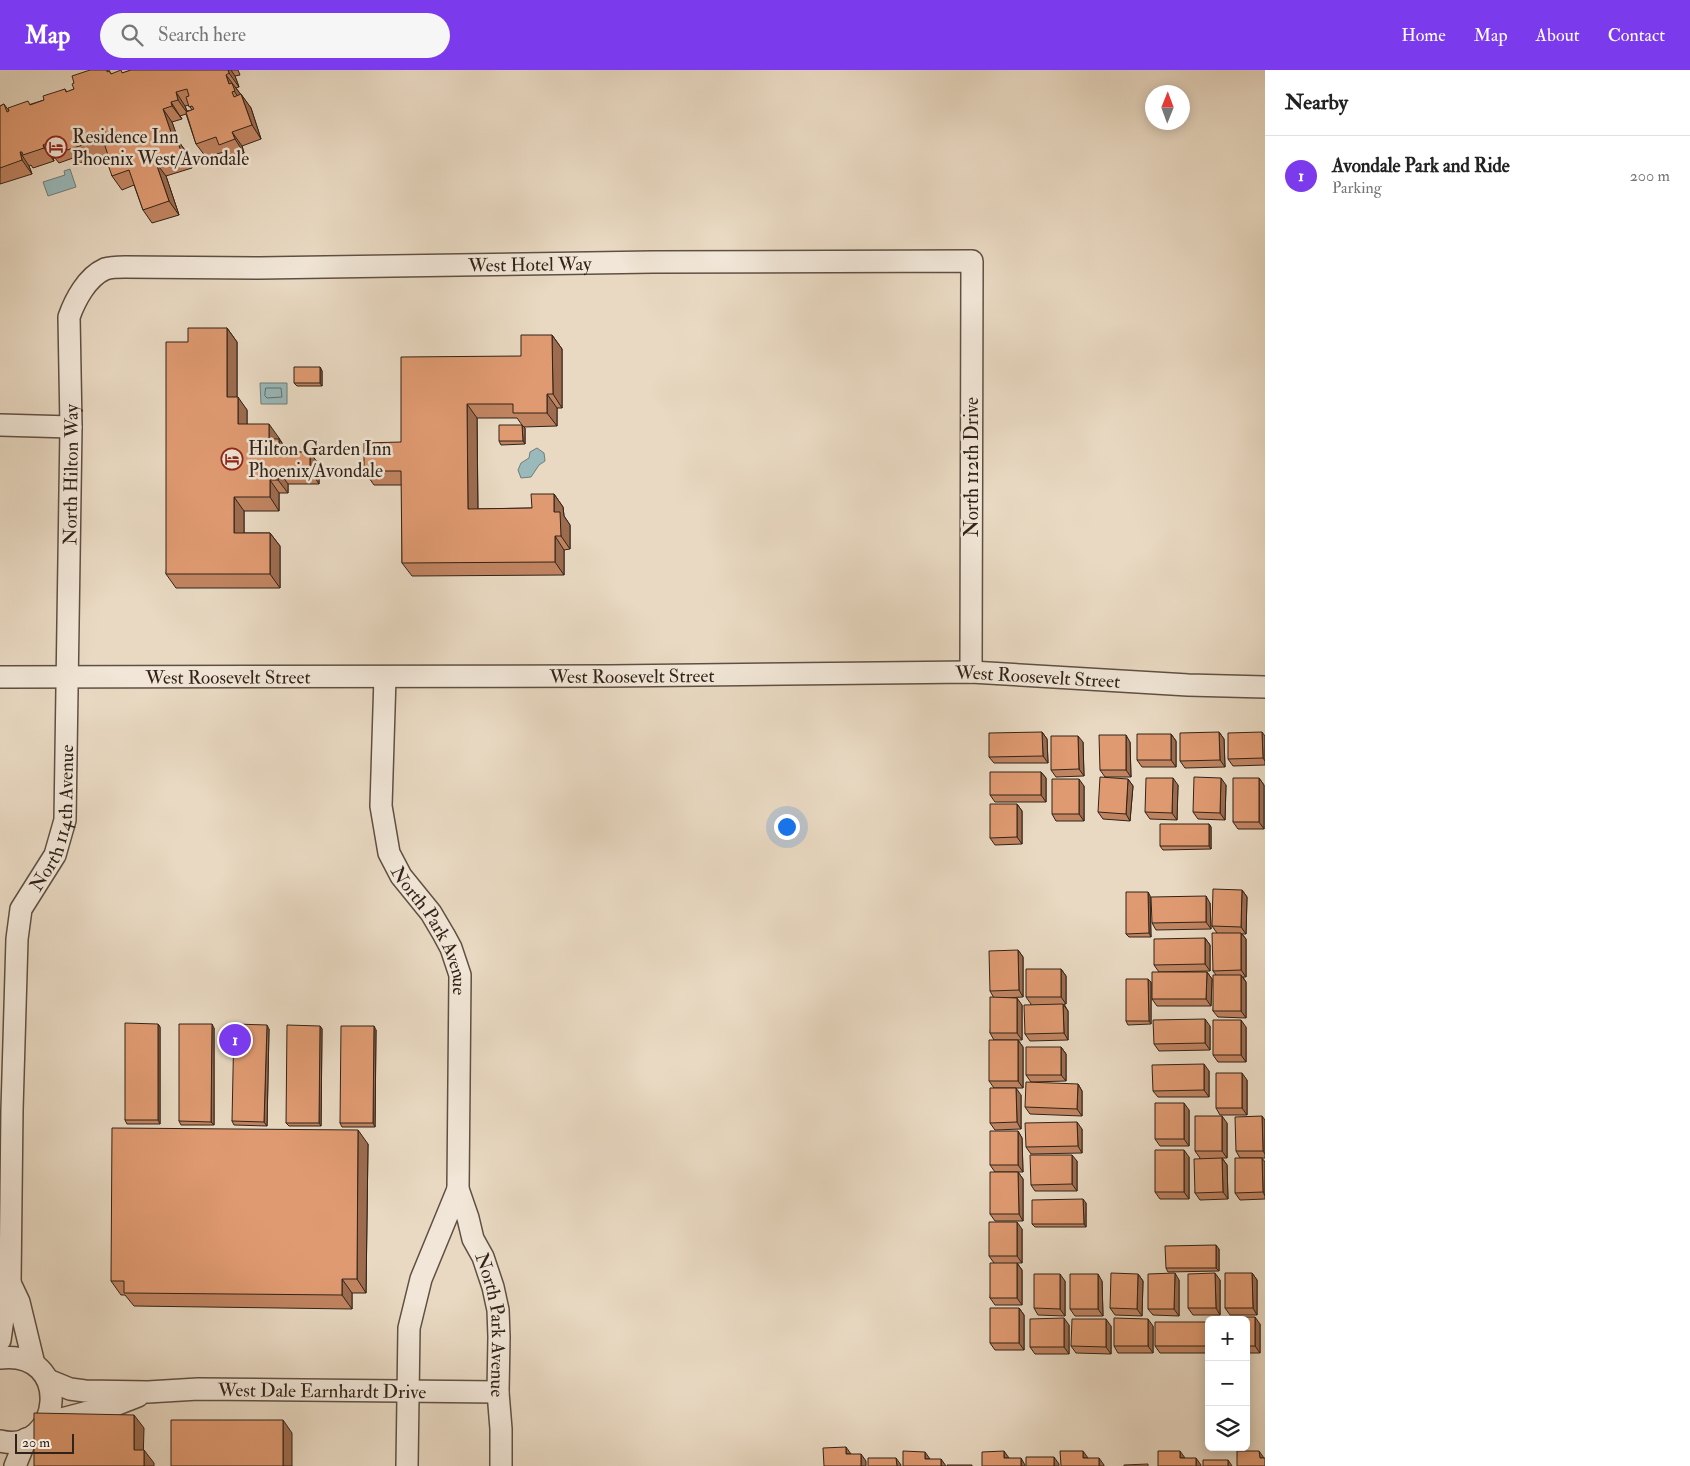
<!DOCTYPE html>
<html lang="en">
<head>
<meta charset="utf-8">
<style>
  body { margin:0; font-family:"IM FELL Double Pica",serif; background:#f6f6f6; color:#222 }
  .controls { position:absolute; right:15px; bottom:15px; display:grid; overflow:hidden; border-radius:8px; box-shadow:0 2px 12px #0003 }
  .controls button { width:45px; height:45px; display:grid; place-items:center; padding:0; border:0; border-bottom:1px solid #e0e0e0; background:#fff; color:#222; font:25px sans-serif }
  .compass { position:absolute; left:1145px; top:15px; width:45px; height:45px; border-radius:50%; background:#fff; box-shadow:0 2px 12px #0003; rotate:1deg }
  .scale { position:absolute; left:15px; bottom:12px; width:59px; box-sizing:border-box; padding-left:5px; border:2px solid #312319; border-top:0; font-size:14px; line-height:18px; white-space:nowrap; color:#312319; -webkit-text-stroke:4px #f1e6d7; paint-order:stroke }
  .you { position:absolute; left:786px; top:756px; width:18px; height:18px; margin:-12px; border:4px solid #fff; border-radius:50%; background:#1a73e8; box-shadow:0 0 0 8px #1a73e833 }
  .badge { display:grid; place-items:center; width:32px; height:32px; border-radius:50%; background:#7c3aed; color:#fff; font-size:16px; font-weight:700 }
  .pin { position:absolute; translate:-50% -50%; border:2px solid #fff; box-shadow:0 1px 5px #0006 }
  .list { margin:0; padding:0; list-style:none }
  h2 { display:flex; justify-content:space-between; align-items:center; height:65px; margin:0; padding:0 20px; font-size:21px }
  h2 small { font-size:16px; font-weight:400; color:#767676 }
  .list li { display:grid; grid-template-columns:32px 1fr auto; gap:15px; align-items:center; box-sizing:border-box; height:80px; padding:0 20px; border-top:1px solid #e0e0e0 }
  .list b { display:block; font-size:19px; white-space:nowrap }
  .list p { margin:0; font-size:16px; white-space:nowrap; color:#767676 }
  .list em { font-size:16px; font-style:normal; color:#767676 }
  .icon { flex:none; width:28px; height:28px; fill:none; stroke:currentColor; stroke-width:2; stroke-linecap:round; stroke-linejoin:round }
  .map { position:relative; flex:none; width:1265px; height:1396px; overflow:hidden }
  header { display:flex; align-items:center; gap:30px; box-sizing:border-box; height:70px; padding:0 25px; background:#7c3aed; color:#fff }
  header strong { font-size:24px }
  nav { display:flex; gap:28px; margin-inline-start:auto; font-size:18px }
  .search { width:350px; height:45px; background:#f6f6f6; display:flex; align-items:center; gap:12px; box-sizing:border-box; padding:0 18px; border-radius:28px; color:#767676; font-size:19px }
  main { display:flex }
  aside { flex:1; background:#fff }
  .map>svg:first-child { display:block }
</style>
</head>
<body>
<header>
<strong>Map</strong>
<div class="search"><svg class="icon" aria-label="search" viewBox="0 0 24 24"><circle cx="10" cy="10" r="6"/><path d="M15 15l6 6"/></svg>Search here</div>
<nav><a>Home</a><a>Map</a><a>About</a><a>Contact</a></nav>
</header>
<main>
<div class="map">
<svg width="1265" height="1396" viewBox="0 0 1265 1396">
  <rect width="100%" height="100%" fill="#e9d9c2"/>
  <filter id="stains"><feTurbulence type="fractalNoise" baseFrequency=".004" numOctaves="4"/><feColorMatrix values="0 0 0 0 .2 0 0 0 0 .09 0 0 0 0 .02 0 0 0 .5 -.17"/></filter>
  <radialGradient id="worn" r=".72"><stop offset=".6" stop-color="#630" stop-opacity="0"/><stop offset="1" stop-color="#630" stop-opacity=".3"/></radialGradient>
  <path fill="#99b9ba" stroke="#6f7d7a" d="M70,99L76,117L48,126L43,112L65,105L64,101Z
    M260,313H287V334H261Z
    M537,378L544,383L545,391L539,395L531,407L521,408L518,400L521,393L529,388L530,382Z"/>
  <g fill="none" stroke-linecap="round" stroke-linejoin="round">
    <path stroke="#656e6a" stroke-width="1" d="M266,318H281L282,327L267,328L265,326Z"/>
    <g stroke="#5f5043" stroke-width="24">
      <g id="street">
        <path d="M0,355L71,357"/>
        <path id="s1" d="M0,607L610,606L971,602L1188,615L1265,617"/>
        <path id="s2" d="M385,607L381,736L389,783L401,806L431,843L444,865L451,878L460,905L458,1119L468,1148L473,1169L483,1187L493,1217L498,1240L499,1267L498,1322L501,1359V1396"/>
        <path d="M10,1213L19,1232L34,1294"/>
        <path id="s3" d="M0,1270L5,1234L10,1213L12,1040L17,869L21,839L55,785L65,750L71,357L69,247C75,230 87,207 105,199C111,197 119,197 125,197L260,198L653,192L972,191L971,602"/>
        <path d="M0,1288C74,1279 62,1386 0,1371"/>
        <path id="s4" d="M48,1310L70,1319L85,1321L148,1322L198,1319L498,1322"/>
        <path d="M50,1352L115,1335L138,1326"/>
        <path d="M15,1396L26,1369"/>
        <path d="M407,1396L409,1258L421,1209L458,1119"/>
      </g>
    </g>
    <use href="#street" stroke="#f1e6d7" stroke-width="21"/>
  </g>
  <path fill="#c18461" stroke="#312319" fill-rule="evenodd" d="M90,0H109L111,4L123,3L131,0H238L240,5L235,6L239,17L236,18L251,38L261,69L242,76L244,83L228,88L224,82L206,87L196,74L186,44L180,46L182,49L172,52L179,72L187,83L192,98L166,106L179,145L152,153L143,140L134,115L122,120L112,106L110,91L107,84L76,94L73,88L59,93L55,88H53L54,91L33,98L31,95L29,96L32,104L0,114V36L4,34L9,41L44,30L65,19L67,22L74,19V13ZM189,35L192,40L187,41L185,36Z
    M227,258L237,272V327L247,340V354L279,368L288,382H310L319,395V414H288V423H279V441H244V463H270L280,476V518H176L166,504L188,272Z
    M552,265L562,279V338H557V356L524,357L525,358V374L501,375L499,371L522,355L517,348H477L478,439L532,438L554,424L563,437L564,446L570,455V479L564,480V505L412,506L402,493V415H374L364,401L401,372L521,286Z
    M320,297L322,301V316H297L294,313Z
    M1042,662L1047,669L1048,693H994L989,687Z
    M1219,662L1224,669L1225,697L1185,698L1180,691Z
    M1171,664L1176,671V697H1142L1137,690Z
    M1265,666V695L1233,696L1228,689Z
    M1083,672L1084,706L1056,707L1051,700Z
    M1130,672L1131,707H1105L1100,700Z
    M1041,702L1046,708V732H995L990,725Z
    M1259,708L1264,715V759H1238L1233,752Z
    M1128,709L1133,716L1130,751L1103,749L1098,742Z
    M1178,715L1177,750L1150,749L1145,742Z
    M1226,715L1225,750L1198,749L1193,742Z
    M1084,716V751H1056L1052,744Z
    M1017,734L1022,741V774L995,775L990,768Z
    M1209,754L1211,757V779L1163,780L1160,776Z
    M1242,820L1247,827L1246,864H1242L1246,869V907H1243L1246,912V948L1218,947L1213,941L1216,905L1213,901L1217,863L1212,856Z
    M1148,822L1150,826L1151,867H1129L1126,864Z
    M1210,833L1211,859L1156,860L1152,853Z
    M1205,868L1210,875V901L1159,902L1154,895Z
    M1018,880L1023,887V927L1005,928L1022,935V970H994L990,963L994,928L990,921Z
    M1061,899L1066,906V934H1064L1068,941V970L1030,971L1025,964L1031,934L1026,927Z
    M1207,902L1212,909L1211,936H1157L1152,929Z
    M1148,909L1151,912V954L1128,955L1126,951Z
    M158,954L160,957V1054H127L125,1050Z
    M320,956L322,959L321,1056H289L286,1053Z
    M1210,956V980L1159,981L1154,974Z
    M1246,957V992H1218L1213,985Z
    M214,958V1055H181L179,1051Z
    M269,959L267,1056L234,1055L232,1051Z
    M376,960L375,1057H342L340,1053Z
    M1018,970L1023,977V1018H994L989,1011Z
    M1061,977L1066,984V1011L1031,1012L1026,1005Z
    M1209,1001V1027H1158L1153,1021Z
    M1247,1010V1045H1220L1216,1038Z
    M1078,1014L1082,1021V1046L1030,1044L1025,1037Z
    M1021,1025V1059L995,1060L990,1053Z
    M1189,1040V1076H1160L1155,1069Z
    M1265,1050V1088H1240L1236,1081Z
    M1227,1053V1088H1222L1227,1095L1228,1129L1200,1130L1195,1123L1200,1088L1195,1081Z
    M1082,1059V1083L1031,1084L1026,1077Z
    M1018,1061L1022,1068L1023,1102H995L990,1095Z
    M368,1074L366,1223H352V1239L134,1236L125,1225H121L111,1211Z
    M1189,1087V1129H1160L1155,1122Z
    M1077,1091V1121H1035L1031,1115Z
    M1265,1092V1129L1240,1130L1235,1123Z
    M1018,1102L1023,1109V1151H995L990,1144Z
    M1086,1133V1157H1035L1032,1154Z
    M1022,1159V1193H1017L1022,1200V1235H995L990,1228L994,1193L989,1186Z
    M1219,1179V1201L1168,1202L1166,1198Z
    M1252,1203L1257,1210V1245H1230L1225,1238Z
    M1138,1204L1143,1211L1142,1246L1115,1245L1110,1238Z
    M1179,1210V1246L1153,1245L1148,1239Z
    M1220,1210V1245H1193L1188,1238Z
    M1065,1211V1246L1038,1245L1034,1238Z
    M1102,1211L1103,1246H1075L1070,1239Z
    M1019,1238L1024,1245V1280H995L990,1273Z
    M1246,1250L1260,1254V1283H1246Z
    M1208,1252L1209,1253V1283H1160L1155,1276Z
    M1069,1255V1284H1035L1030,1277Z
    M1111,1256V1284L1076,1283L1071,1276Z
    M1153,1256V1283H1118L1114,1276Z"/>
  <path fill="#9d6c4f" stroke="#312319" d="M228,0H231L235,6L239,17L229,3Z
    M226,5L242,26L244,35L229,14Z
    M176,22L185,36L188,44L178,30Z
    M241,24L251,38L261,69L252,55Z
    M171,32L180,46L182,49L172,36Z
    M163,39L172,52L179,72L187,83L192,98L174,71Z
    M232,62L242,76L244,83L235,69Z
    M43,75L53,88L54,91L44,78Z
    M20,82L29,96L32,104L22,90Z
    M156,93L166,106L179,145L169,131Z
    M227,258L237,272V341L227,327Z
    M552,265L562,279V338L553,324Z
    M320,297L322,301V316L320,313Z
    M547,324L557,338V356L547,343Z
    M238,327L247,340V368L238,354Z
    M467,334L477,348L478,452L468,439Z
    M269,354L279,368V383L269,369Z
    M522,355L525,358V374L523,371Z
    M279,369L288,382H279Z
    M310,382L319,395V414L310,400Z
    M278,400L288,414V423L278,410Z
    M270,410L279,423V441L270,427Z
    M554,424L563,437L564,446L570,455V479L561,466L554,442Z
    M234,427L244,441V476L234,463Z
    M270,463L280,476V518L270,504Z
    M555,466L564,480V505L555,492Z
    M1042,662L1047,669L1048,693L1043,686Z
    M1219,662L1224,669L1225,697L1220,690Z
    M1262,662L1265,666V691L1263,688Z
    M1171,664L1176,671V697L1171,690Z
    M1126,665L1130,672L1131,707L1126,700Z
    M1078,666L1083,672L1084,706L1079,699Z
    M1041,702L1046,708V732L1041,725Z
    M1173,708L1178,715L1177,750L1172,743Z
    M1221,708L1226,715L1225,750L1220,743Z
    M1259,708L1264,715V759L1259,752Z
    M1079,709L1084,716V751L1079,744Z
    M1128,709L1133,716L1130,751L1126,744Z
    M1017,734L1022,741V774L1017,767Z
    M1209,754L1211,757V779L1209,776Z
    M1242,820L1247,827L1246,864L1241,857Z
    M1148,822L1150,826L1151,867L1149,863Z
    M1206,826L1210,833L1211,859L1206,852Z
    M1241,863L1246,869V907L1241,900Z
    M1205,868L1210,875V901L1205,894Z
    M1018,880L1023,887V927L1019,920Z
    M1061,899L1066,906V934L1061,927Z
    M1207,902L1212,909L1211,936L1206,929Z
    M1241,905L1246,912V948L1241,941Z
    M1148,909L1151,912V954L1149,951Z
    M1017,928L1022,935V970L1017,963Z
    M1063,934L1068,941V970L1064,963Z
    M1205,949L1210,956V980L1205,973Z
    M1241,950L1246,957V992L1241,985Z
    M158,954L160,957V1054L158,1050Z
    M212,954L214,958V1055L211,1052Z
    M267,955L269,959L267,1056L264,1052Z
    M320,956L322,959L321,1056L319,1053Z
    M374,956L376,960L375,1057L373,1053Z
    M1018,970L1023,977V1018L1018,1011Z
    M1061,977L1066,984V1011L1061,1005Z
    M1204,994L1209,1001V1027L1204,1020Z
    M1242,1003L1247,1010V1045L1242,1038Z
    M1078,1014L1082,1021V1046L1077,1039Z
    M1016,1018L1021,1025V1059L1017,1052Z
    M1184,1033L1189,1040V1076L1184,1069Z
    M1222,1046L1227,1053V1088L1222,1081Z
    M1262,1046L1265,1050V1084L1263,1081Z
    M1077,1052L1082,1059V1083L1078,1076Z
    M358,1060L368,1074L366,1223L357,1209Z
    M1018,1061L1022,1068L1023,1102L1018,1095Z
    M1184,1080L1189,1087V1129L1184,1122Z
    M1072,1085L1077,1091V1121L1072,1114Z
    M1222,1088L1227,1095L1228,1129L1223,1122Z
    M1262,1088L1265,1092V1126L1263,1122Z
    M1018,1102L1023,1109V1151L1019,1144Z
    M1083,1129L1086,1133V1157L1084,1154Z
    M1017,1152L1022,1159V1193L1017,1186Z
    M1216,1175L1219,1179V1201L1216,1198Z
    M1017,1193L1022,1200V1235L1017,1228Z
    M1175,1203L1179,1210V1246L1174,1239Z
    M1215,1203L1220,1210V1245L1216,1238Z
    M1252,1203L1257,1210V1245L1253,1238Z
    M1060,1204L1065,1211V1246L1060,1239Z
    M1098,1204L1102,1211L1103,1246L1098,1239Z
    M1138,1204L1143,1211L1142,1246L1137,1239Z
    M342,1209L352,1223V1239L342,1225Z
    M1019,1238L1024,1245V1280L1019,1273Z
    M1255,1247L1260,1254V1283L1255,1276Z
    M1064,1248L1069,1255V1284L1064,1277Z
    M1106,1249L1111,1256V1284L1106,1277Z
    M1148,1249L1153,1256V1283L1148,1276Z
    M1208,1252L1209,1253V1277L1208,1276Z
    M134,1345L144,1358L143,1393L134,1380Z
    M283,1350L292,1363V1396H283Z
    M846,1377L851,1384H846Z
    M144,1380L154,1393V1396H144Z
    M1004,1381L1009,1388H1004Z
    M1083,1381L1088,1388H1083Z
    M1180,1381L1185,1388H1180Z
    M1259,1381L1264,1388H1260Z
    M925,1382L930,1389H925Z
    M861,1384L866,1391V1396H861Z
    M1054,1387L1059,1394V1396H1054Z
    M896,1388L901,1395V1396H897Z
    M1021,1388L1025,1395V1396H1021Z
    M1099,1388L1104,1395V1396H1099Z
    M1196,1388L1201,1395V1396H1196Z
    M941,1389L946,1396H941Z
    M1228,1390L1232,1396H1228Z"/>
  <path fill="#e09a71" stroke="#312319" d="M90,0H107V2L109,1L111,4L121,0L122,3L131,0H228L229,3L226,5L229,14L232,13L235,21L232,22L234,27L241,24L252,55L232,62L235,69L219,75L216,67L196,74L186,42L194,39L192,36L189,37L186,27L189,26L187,19L176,22L178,30L171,32L172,36L163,39L174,71L177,70L182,84L156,93L169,131L143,140L129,100L112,106L107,92L110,91L104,73L109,71L106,62L100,65L101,69L67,80L65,74L49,79L47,73L43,75L44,78L23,85L22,82H20L22,90L0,98V36L4,34L7,42L9,41L8,38L28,31L30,35L44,30L43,26L65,19L66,22L74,19L72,14L74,13L72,6Z
    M188,258H227V327H238V354H269V369H279V382H310V400H278V410H270V427H234V463H270V504H166V272H188Z
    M521,265H552L553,324H547V343H513V334H467L468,439L532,438L531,424H554V442H560L561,466H555V492L402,493L401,401H364V373L401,372V287L521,286Z
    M294,297H320V313H294Z
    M499,355H522L523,371H499Z
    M1042,662L1043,686L989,687V663Z
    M1219,662L1220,690L1180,691V663Z
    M1262,662L1263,688L1228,689V663Z
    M1137,664H1171V690H1137Z
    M1099,665H1126V700H1100Z
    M1051,666H1078L1079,699L1051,700Z
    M990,702H1041V725H990Z
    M1100,707L1128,709L1126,744L1098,742Z
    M1194,707L1221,708L1220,743L1193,742Z
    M1146,708H1173L1172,743L1145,742Z
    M1233,708H1259V752H1233Z
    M1052,709H1079V744H1052Z
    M990,734H1017V767L990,768Z
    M1160,754H1209V776H1160Z
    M1213,819L1242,820L1241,857L1212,856Z
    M1126,822H1148L1149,863L1126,864Z
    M1206,826V852L1152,853L1151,827Z
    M1212,863H1241V900L1213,901Z
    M1205,868V894L1154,895V869Z
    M1018,880L1019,920L990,921L989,881Z
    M1026,899H1061V927H1026Z
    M1152,902H1207L1206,929H1152Z
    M1213,905H1241V941H1213Z
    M1126,909H1148L1149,951H1126Z
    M990,927L1017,928V963H990Z
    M1063,934L1064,963L1025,964L1024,935Z
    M1205,949V973L1154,974L1153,950Z
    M1213,950H1241V985H1213Z
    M125,953L158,954V1050H125Z
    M179,954H212L211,1052L179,1051Z
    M234,954L267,955L264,1052L232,1051Z
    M287,955L320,956L319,1053H286Z
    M341,956H374L373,1053H340Z
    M989,970H1018V1011H989Z
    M1026,977H1061V1005H1026Z
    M1204,994V1020L1153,1021L1152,995Z
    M1216,1003H1242V1038H1216Z
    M1026,1012L1078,1014L1077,1039L1025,1037Z
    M990,1018H1016L1017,1052L990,1053Z
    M1155,1033H1184V1069H1155Z
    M1195,1046H1222V1081H1195Z
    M1262,1046L1263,1081H1236L1235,1047Z
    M1077,1052L1078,1076L1026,1077L1025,1053Z
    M112,1058L358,1060L357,1209H342V1225L124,1223V1211H111Z
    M990,1061H1018V1095H990Z
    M1155,1080H1184V1122H1155Z
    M1030,1085H1072V1114L1031,1115Z
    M1222,1088L1223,1122L1195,1123L1194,1089Z
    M1235,1088H1262L1263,1122L1235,1123Z
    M990,1102H1018L1019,1144H990Z
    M1083,1129L1084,1154H1032V1130Z
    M989,1152H1017V1186H989Z
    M1216,1175V1198H1166L1165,1176Z
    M990,1193H1017V1228H990Z
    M1111,1203L1138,1204L1137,1239L1110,1238Z
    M1175,1203L1174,1239H1148V1204Z
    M1215,1203L1216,1238H1188V1204Z
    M1225,1203H1252L1253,1238H1225Z
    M1034,1204H1060V1239L1034,1238Z
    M1070,1204H1098V1239H1070Z
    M990,1238H1019V1273H990Z
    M1217,1247H1255V1276H1246V1250H1217Z
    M1064,1248V1277H1030V1249Z
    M1114,1248L1148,1249V1276H1114Z
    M1072,1249H1106V1277L1071,1276Z
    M1155,1252H1208V1276H1155Z
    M34,1343L134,1345V1380H144V1396H34Z
    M171,1350H283V1396H171Z
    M846,1377V1384H861V1396H824L823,1378Z
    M903,1381L925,1382V1389H941V1396H903Z
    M1004,1381V1388H1021V1396H982V1382Z
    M1060,1381H1083V1388H1099V1396H1061Z
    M1158,1381H1180V1388H1196V1396H1158Z
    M1237,1381H1259L1260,1388H1265V1396H1237Z
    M1026,1387H1054V1396H1026Z
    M868,1388H896L897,1396H868Z
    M1203,1390H1228V1396H1203Z
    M1148,1394V1396H1124V1395Z
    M947,1395H972V1396H947Z"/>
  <defs>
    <g id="hotel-ring" transform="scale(1.125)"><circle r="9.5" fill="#f1e6d7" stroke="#8f2418" stroke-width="1.5"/><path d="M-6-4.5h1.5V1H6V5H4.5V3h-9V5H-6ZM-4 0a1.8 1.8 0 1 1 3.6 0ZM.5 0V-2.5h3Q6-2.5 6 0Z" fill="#8f2418"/></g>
  </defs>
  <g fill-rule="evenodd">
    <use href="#hotel-ring" x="56" y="77"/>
    <use href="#hotel-ring" x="232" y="389"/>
  </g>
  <g text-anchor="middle" stroke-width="5" stroke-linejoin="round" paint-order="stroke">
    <g font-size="19" fill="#312319" stroke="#f1e6d7" text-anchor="start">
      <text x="72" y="73">Residence Inn<tspan x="72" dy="22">Phoenix West/Avondale</tspan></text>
      <text x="248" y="385">Hilton Garden Inn<tspan x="248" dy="22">Phoenix/Avondale</tspan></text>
    </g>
    <g font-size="19" fill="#312319" stroke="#f1e6d7">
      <text dy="7" stroke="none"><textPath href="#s3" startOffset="1522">West Hotel Way</textPath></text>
      <text transform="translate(971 397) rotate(-90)" y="7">North 112th Drive</text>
      <text dy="7" stroke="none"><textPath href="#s3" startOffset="878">North Hilton Way</textPath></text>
      <text dy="7" stroke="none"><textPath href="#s1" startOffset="632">West Roosevelt Street</textPath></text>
      <text dy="7" stroke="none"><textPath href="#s1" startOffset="228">West Roosevelt Street</textPath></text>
      <text dy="7" stroke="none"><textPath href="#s1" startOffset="1038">West Roosevelt Street</textPath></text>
      <text dy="7" stroke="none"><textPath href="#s3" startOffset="532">North 114th Avenue</textPath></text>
      <text dy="7" stroke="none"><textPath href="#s2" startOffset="266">North Park Avenue</textPath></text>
      <text dy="7" stroke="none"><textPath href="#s2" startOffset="675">North Park Avenue</textPath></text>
      <text dy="7" stroke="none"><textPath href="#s4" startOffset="276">West Dale Earnhardt Drive</textPath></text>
    </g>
  </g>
  <rect width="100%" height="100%" filter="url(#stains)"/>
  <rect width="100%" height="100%" fill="url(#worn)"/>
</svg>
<div class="controls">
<button>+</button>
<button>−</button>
<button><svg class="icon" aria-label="layers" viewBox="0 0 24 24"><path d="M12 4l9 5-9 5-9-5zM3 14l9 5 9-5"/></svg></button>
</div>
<svg class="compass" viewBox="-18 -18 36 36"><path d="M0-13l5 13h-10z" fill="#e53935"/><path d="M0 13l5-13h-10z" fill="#767676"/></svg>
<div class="scale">20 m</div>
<div class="you"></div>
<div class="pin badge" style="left:235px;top:970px">1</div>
</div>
<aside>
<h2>Nearby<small></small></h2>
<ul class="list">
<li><span class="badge">1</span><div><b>Avondale Park and Ride</b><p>Parking</p></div><em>200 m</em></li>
</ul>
</aside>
</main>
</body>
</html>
